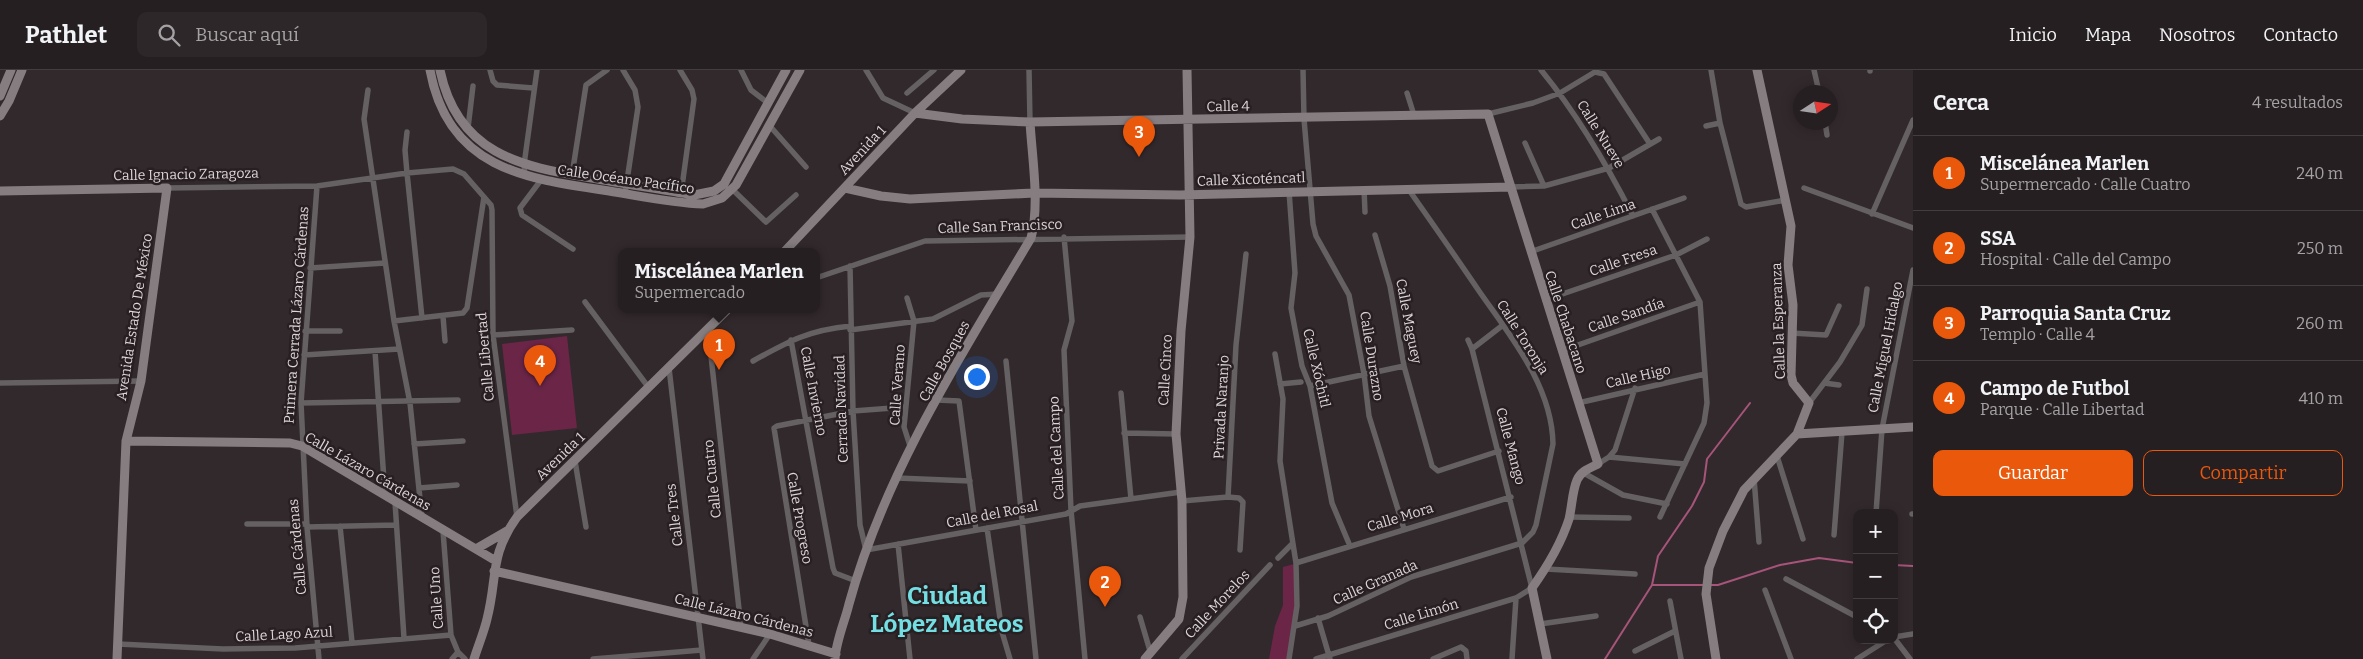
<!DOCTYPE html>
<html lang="es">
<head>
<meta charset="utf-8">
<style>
  body { margin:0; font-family:Bitter,serif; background:#2e272a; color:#f1f3f6 }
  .controls { position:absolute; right:15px; bottom:15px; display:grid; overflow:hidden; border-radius:10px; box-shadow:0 2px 12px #0003 }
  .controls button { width:45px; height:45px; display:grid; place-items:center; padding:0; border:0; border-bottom:1px solid #423d3f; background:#261f21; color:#f1f3f6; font:25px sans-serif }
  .compass { position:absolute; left:1793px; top:15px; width:45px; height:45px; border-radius:50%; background:#261f21; box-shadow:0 2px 12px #0003; rotate:78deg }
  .you { position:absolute; left:976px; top:306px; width:18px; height:18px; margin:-12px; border:4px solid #fff; border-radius:50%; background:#1a73e8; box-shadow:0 0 0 8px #1a73e833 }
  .badge { display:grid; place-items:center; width:32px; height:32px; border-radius:50%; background:#ea580c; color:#fff; font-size:16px; font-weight:700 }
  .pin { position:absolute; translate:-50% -41px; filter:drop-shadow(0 1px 2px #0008) }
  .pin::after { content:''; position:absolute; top:26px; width:18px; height:15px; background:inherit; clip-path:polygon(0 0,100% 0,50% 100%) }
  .popup { position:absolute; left:618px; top:178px; width:202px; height:65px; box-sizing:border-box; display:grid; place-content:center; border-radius:10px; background:#261f21; filter:drop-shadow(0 1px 4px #0005); font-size:16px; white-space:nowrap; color:#a4a2a5 }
  .popup b { font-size:19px; color:#f1f3f6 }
  .popup::after { content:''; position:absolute; left:50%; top:100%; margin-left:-10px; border:10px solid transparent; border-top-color:#261f21 }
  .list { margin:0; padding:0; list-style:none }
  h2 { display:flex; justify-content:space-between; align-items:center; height:65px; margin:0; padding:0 20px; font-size:21px }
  h2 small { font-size:16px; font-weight:400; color:#a4a2a5 }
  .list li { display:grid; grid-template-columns:32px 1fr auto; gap:15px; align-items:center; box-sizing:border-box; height:75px; padding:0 20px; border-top:1px solid #423d3f }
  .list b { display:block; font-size:19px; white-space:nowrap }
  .list p { margin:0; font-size:16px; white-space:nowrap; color:#a4a2a5 }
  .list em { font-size:16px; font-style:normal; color:#a4a2a5 }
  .actions { display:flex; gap:10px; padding:15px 20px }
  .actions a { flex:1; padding:11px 0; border:1px solid #ea580c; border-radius:10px; text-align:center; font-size:18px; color:#ea580c }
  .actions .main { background:#ea580c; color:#fff }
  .icon { flex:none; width:28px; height:28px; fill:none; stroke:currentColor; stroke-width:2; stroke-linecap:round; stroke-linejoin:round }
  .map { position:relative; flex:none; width:1913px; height:589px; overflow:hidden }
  header { display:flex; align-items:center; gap:30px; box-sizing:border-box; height:70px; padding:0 25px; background:#261f21; border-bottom:1px solid #423d3f }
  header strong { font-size:24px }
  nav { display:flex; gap:28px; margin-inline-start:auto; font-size:18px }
  .search { width:350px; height:45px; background:#2e272a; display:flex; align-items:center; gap:12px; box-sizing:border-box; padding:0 18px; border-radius:10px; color:#a4a2a5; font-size:19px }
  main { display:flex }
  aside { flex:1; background:#261f21 }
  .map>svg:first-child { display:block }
</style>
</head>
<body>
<header>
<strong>Pathlet</strong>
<div class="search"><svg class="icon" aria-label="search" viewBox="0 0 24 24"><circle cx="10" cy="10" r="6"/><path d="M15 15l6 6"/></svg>Buscar aquí</div>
<nav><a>Inicio</a><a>Mapa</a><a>Nosotros</a><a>Contacto</a></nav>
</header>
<main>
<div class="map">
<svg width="1913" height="589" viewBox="0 0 1913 589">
  <rect width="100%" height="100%" fill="#32292c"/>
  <path fill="#6a2547" d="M567,266L577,358L512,365L502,274Z
    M1294,494L1296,536L1288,589H1269L1275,556L1283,535V497Z"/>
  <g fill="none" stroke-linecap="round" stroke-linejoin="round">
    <path stroke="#a65479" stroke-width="2" d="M1894,495L1913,496
      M1652,515H1704
      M1711,515H1718L1780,495L1819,488L1857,493
      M1605,589L1652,515L1658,486L1692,436L1704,412L1707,389L1750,333"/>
    <path stroke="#656062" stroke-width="5.5" d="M490,0L493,11L497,15L533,18
      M623,0L635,20L638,37L625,124
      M680,0L692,20L694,29L681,124
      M741,0L751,20L768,33
      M866,0L883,28L915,43
      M1029,0L1030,52
      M1303,0L1304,49L1313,154L1316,166L1349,225L1364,304L1369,346L1404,459
      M1541,0C1578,45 1607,95 1633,146
      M1711,0L1720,53L1741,134L1746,137L1786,130
      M1814,0L1819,22
      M1870,0V1
      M368,20L364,49L394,251L410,333L422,448
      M907,23L934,0
      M1407,23L1414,45
      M1488,44L1533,33L1560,23L1595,2L1604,4L1650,74
      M1825,52L1827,65
      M769,55L806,97
      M1706,56L1720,53
      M468,58L473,16
      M407,62L405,80L407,103L422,248
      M1525,73L1544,116
      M572,105L586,15L607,0
      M525,106L524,95L537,0
      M541,110L520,138L522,145L573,179
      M317,116L301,333L307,457L319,589
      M1511,117L1544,116L1609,98L1659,69
      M167,118L317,116L407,103L453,99L464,104L491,135L492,140L493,265L517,447
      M1804,118L1913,158
      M1364,119L1365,142
      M733,120L766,152L796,125
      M1289,121L1295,203L1291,238L1302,296L1310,316L1332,433L1350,476
      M1652,139L1700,232L1707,333L1704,353L1660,447
      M1872,144L1913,50
      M1375,165L1390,216L1404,296L1432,396L1438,401L1499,381
      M1064,167L1072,251L1064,280L1071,440L1085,589
      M1530,182L1684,128
      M850,196L853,341L860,455L866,480L1066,444L1080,436L1181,422
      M310,198L385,193
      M816,208L925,171L1190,167
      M907,228L914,251L904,357L911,379
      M1545,230L1676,185L1707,169
      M585,232L649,318
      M443,246L445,271
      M394,251L463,243L467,238L484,127
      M708,259L741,557
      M850,260L933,249L981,225L998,224
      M305,261H340
      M1791,263L1826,265L1839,236
      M493,265L572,260
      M791,270L833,498L835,503L856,511
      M1472,279L1503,255
      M375,281L385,425
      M1561,281L1700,232
      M1275,284L1283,329L1280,391L1296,493L1297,536L1289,589
      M304,285L399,279
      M753,291C789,271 809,260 851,256
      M1006,291L1036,589
      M669,298L703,589
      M0,313L141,311
      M1824,313L1839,315
      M1280,314L1301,312
      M1310,316L1404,296
      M1121,323L1131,429
      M937,330L959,331L976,460
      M301,333L458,330
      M1578,333L1705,304
      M1809,333L1840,292L1862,255L1867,219
      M1124,363L1176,364
      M414,374L463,371
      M1777,386L1803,469
      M1609,387L1685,394
      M575,391L586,457
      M1598,394L1609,387L1615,380L1635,318
      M1582,402L1623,425L1667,434
      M897,408L970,411
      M1754,408L1759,472
      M419,418L457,415
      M1182,431L1228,427
      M395,432L404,568
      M1876,443L1882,359L1913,200
      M1912,444H1913
      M1569,447L1629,448
      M247,454H307
      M340,456L352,572
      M307,457L396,455
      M987,458L1002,562L1010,589
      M443,461L451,565L458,582L465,589
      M1834,465L1842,362
      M898,474L910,589
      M1240,480L1243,432L1239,428L1228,427L1236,275L1246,184
      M1278,488L1292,474
      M1296,493L1511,427
      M1546,499L1635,504
      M1786,509L1857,547
      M1765,520L1791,589
      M1670,531L1681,589
      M1140,547L1150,581
      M1318,548L1330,589
      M1540,554L1596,546
      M1295,556L1328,546L1411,507L1522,473L1533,462L1536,455L1553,374C1552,316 1511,267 1479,221C1456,187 1432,153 1409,120
      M1894,567L1913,564
      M1894,568L1910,589
      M118,574L223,579L295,578L451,565
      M809,575L774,358L777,356L853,341L906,337
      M1635,581L1675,561
      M452,589L458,582
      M593,589L702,580
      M753,589L770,564
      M1182,589L1270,495
      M1316,589L1516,528L1532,518L1472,279L1468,270
      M1433,589L1461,577L1466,581L1467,589
      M1512,589L1516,528
      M1857,589L1887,570"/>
    <path stroke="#857d80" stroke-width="9" d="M430,0C448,99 526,109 609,121C640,126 672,133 703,134L722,128L736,115L800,0
      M440,0C457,83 520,97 592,108C626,114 660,119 694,125L714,121L724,114L786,0
      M1757,0L1791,156L1788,195L1793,235L1791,305L1793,313L1809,333L1797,364
      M0,26L11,0
      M915,43L962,49L1030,52L1488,44L1598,394C1590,398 1581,401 1577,410C1572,422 1572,437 1569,449C1561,474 1547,497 1532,518L1547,589
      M0,46L9,31L22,0
      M845,118L881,126L910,129L1034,123L1180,125L1511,117
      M0,121L167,118L141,311L126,371L117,589
      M785,181L915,43L961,0
      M126,371L290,373L302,376L496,491
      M476,479L507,461
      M494,501L770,564L836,584
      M474,589C478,576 484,562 487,549C498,506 489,486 517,447L728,239
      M835,589C836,571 845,551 849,534C885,402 962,284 1031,168C1040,135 1032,87 1030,52
      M1145,589L1179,549L1183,527L1182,431L1176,364L1181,261L1190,167L1187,0
      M1716,589L1706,524L1709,498L1723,461L1744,420L1797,364L1913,357"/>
  </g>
  <g text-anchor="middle" stroke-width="5" stroke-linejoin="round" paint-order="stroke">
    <g font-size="14" fill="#dcd6d8" stroke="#281f23">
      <text transform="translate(1228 36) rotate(-1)" y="5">Calle 4</text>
      <text transform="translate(1601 64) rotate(58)" y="5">Calle Nueve</text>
      <text transform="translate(862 80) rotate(-47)" y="5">Avenida 1</text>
      <text transform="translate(186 104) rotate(-1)" y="5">Calle Ignacio Zaragoza</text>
      <text transform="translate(626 109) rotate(8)" y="5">Calle Océano Pacífico</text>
      <text transform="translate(1251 109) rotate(-2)" y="5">Calle Xicoténcatl</text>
      <text transform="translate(1603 144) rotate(-19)" y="5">Calle Lima</text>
      <text transform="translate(1000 156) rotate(-2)" y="5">Calle San Francisco</text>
      <text transform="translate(1623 190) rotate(-19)" y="5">Calle Fresa</text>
      <text transform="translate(296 245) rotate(-86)" y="5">Primera Cerrada Lázaro Cárdenas</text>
      <text transform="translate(1626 245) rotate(-19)" y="5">Calle Sandía</text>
      <text transform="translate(134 247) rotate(-81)" y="5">Avenida Estado De México</text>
      <text transform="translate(1409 251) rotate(79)" y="5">Calle Maguey</text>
      <text transform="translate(1778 251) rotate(-92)" y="5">Calle la Esperanza</text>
      <text transform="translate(1566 252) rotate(72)" y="5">Calle Chabacano</text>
      <text transform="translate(1523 267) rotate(58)" y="5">Calle Toronja</text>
      <text transform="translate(1885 277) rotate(-79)" y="5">Calle Miguel Hidalgo</text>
      <text transform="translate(1372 286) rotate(81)" y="5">Calle Durazno</text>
      <text transform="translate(485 287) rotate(-95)" y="5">Calle Libertad</text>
      <text transform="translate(944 291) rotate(-61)" y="5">Calle Bosques</text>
      <text transform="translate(1317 298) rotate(77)" y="5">Calle Xóchitl</text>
      <text transform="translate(1165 300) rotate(-87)" y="5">Calle Cinco</text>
      <text transform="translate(1638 306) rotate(-13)" y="5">Calle Higo</text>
      <text transform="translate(897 315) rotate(-86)" y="5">Calle Verano</text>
      <text transform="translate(814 321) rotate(79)" y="5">Calle Invierno</text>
      <text transform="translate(1221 337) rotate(-87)" y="5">Privada Naranjo</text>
      <text transform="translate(841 339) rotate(-92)" y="5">Cerrada Navidad</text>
      <text transform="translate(1511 376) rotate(75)" y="5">Calle Mango</text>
      <text transform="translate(1056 378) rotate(-93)" y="5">Calle del Campo</text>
      <text transform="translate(560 386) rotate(-44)" y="5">Avenida 1</text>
      <text transform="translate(368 401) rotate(30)" y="5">Calle Lázaro Cárdenas</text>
      <text transform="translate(712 409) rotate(-96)" y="5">Calle Cuatro</text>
      <text transform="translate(992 444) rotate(-11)" y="5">Calle del Rosal</text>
      <text transform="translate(674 445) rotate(-97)" y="5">Calle Tres</text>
      <text transform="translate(1400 447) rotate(-17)" y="5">Calle Mora</text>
      <text transform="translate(800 448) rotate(80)" y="5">Calle Progreso</text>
      <text transform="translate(297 477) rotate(-95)" y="5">Calle Cárdenas</text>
      <text transform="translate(1375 512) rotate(-24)" y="5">Calle Granada</text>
      <text transform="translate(436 528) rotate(-94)" y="5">Calle Uno</text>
      <text transform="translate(1217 534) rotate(-47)" y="5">Calle Morelos</text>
      <text transform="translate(1421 544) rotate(-17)" y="5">Calle Limón</text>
      <text transform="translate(744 545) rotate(14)" y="5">Calle Lázaro Cárdenas</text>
      <text transform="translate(284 564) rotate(-3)" y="5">Calle Lago Azul</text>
    </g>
    <g font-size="24" font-weight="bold" fill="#73dfe3" stroke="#281f23">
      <text x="947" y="534">Ciudad<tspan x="947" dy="28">López Mateos</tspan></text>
    </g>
  </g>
</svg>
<div class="controls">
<button>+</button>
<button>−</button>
<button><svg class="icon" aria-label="locate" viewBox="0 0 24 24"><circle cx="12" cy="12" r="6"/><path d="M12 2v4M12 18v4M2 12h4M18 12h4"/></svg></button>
</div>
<svg class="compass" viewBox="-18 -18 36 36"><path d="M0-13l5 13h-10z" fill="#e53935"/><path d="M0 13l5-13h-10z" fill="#a4a2a5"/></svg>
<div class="you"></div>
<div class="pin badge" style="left:719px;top:300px">1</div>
<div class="popup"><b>Miscelánea Marlen</b>Supermercado</div>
<div class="pin badge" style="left:1105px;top:537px">2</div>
<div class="pin badge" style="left:1139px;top:87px">3</div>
<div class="pin badge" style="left:540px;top:316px">4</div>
</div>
<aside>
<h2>Cerca<small>4 resultados</small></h2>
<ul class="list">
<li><span class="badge">1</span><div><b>Miscelánea Marlen</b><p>Supermercado · Calle Cuatro</p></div><em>240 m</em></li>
<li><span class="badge">2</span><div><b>SSA</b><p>Hospital · Calle del Campo</p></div><em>250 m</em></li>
<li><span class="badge">3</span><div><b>Parroquia Santa Cruz</b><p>Templo · Calle 4</p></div><em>260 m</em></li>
<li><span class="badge">4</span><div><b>Campo de Futbol</b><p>Parque · Calle Libertad</p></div><em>410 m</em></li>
</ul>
<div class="actions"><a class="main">Guardar</a><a>Compartir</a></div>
</aside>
</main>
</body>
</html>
